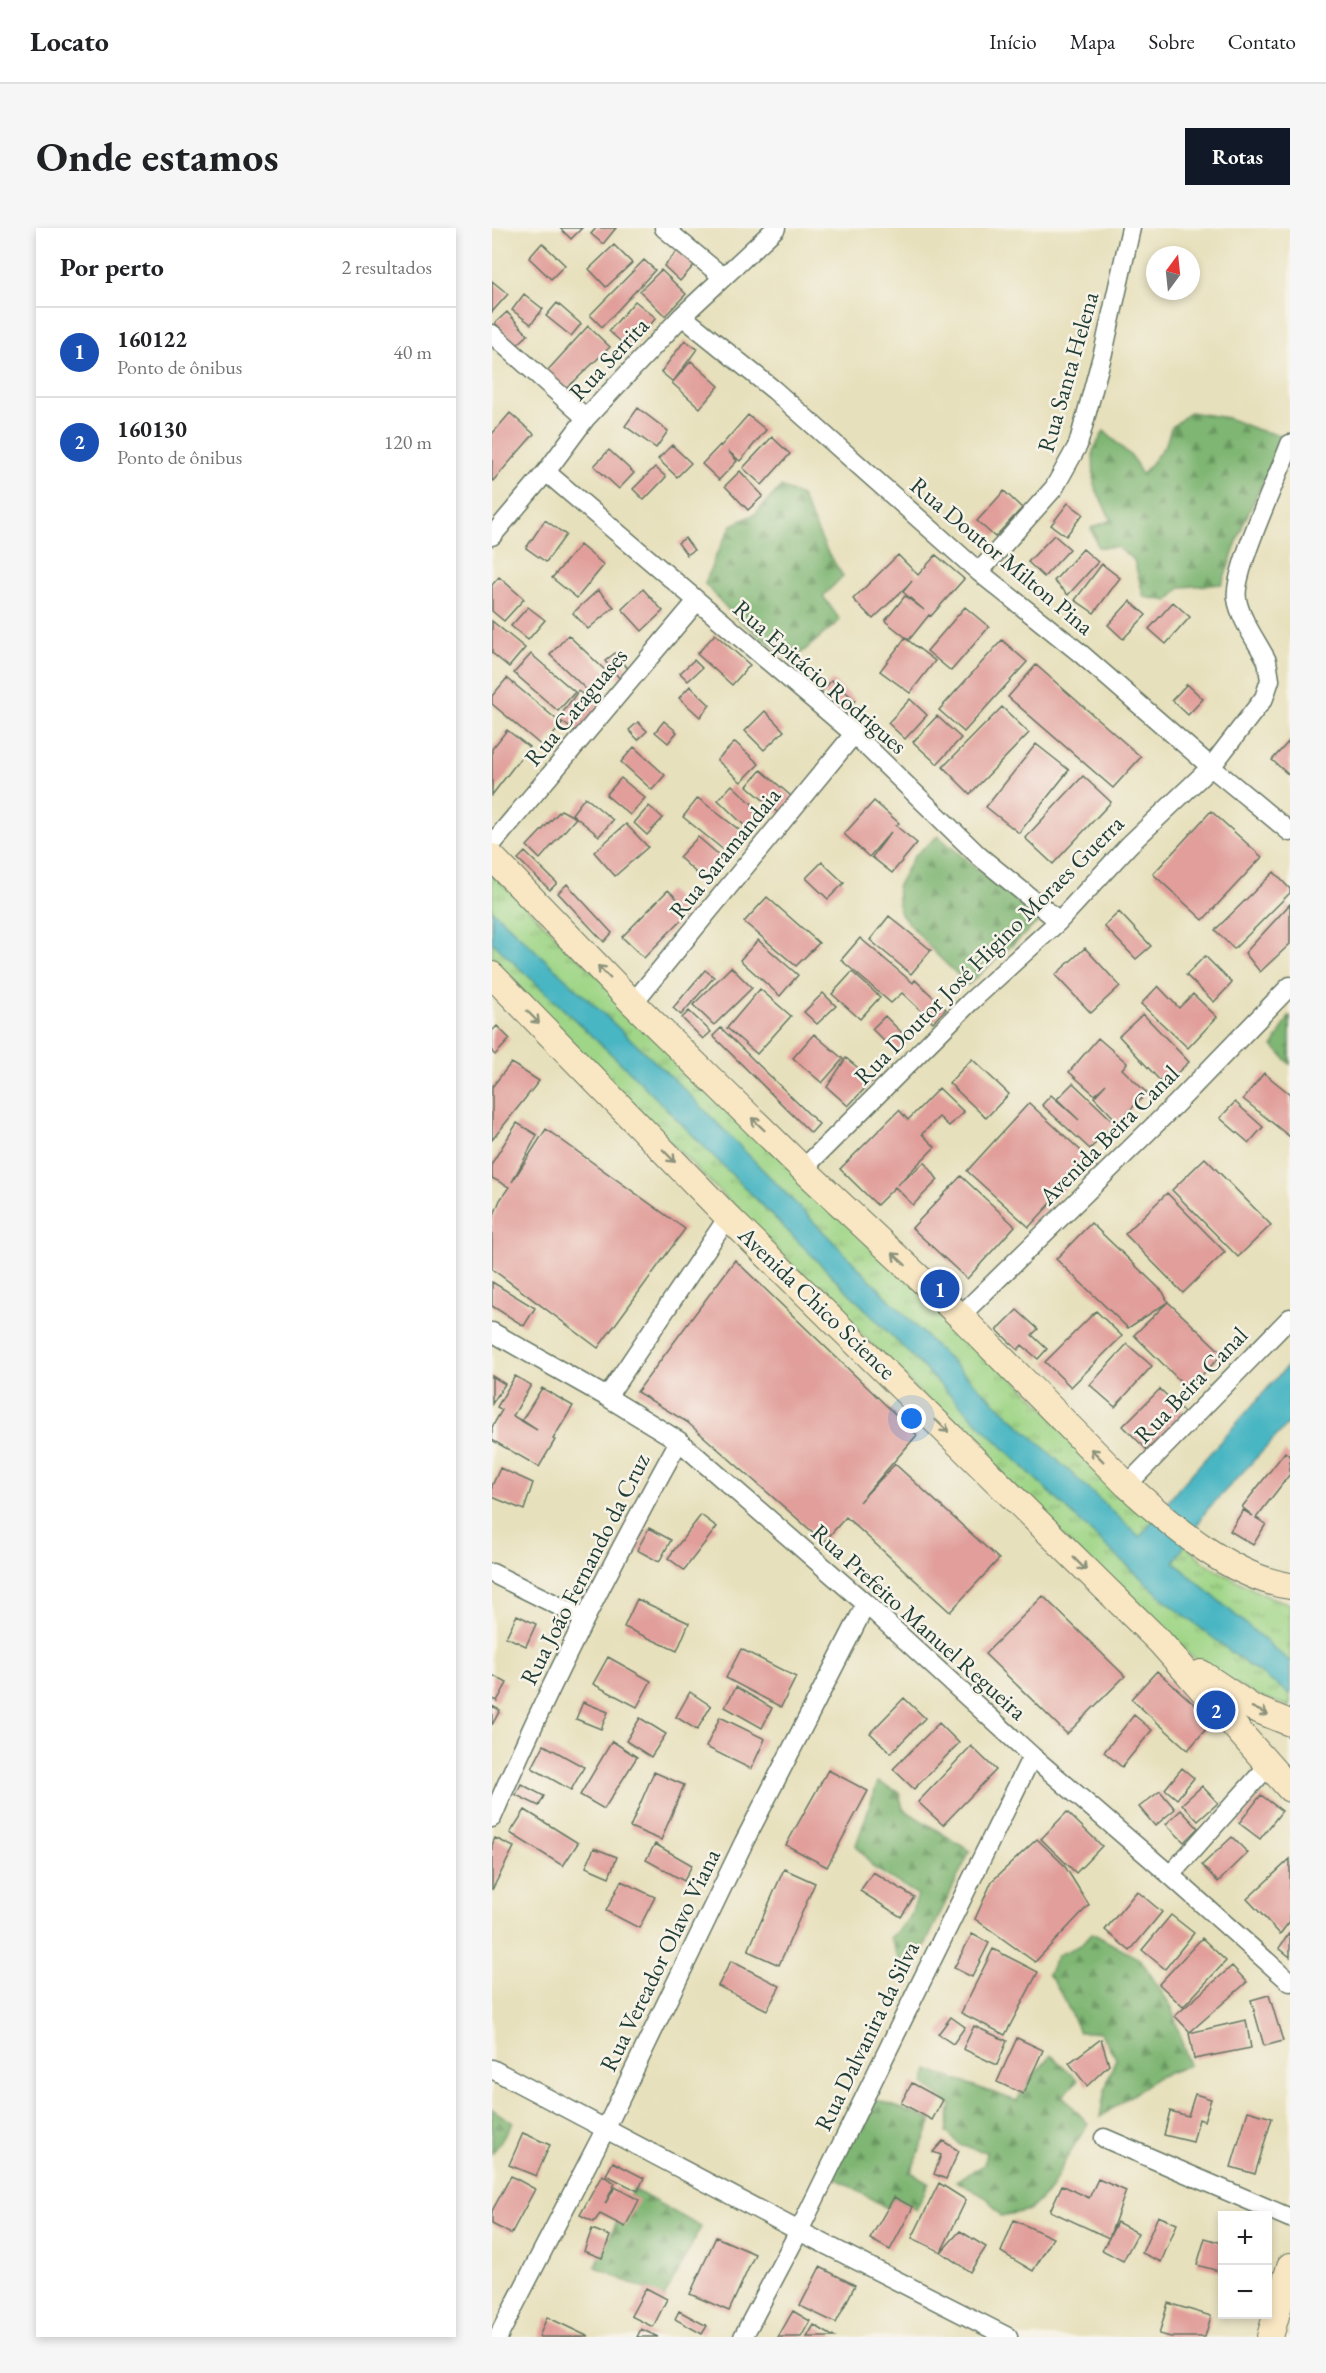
<!DOCTYPE html>
<html lang="pt">
<head>
<meta charset="utf-8">
<style>
  body { margin:0; font-family:"EB Garamond",serif; background:#f6f6f6; color:#202124 }
  .controls { position:absolute; right:18px; bottom:18px; display:grid; overflow:hidden; border-radius:0px; box-shadow:0 3px 9px #0003 }
  .controls button { width:54px; height:54px; display:grid; place-items:center; padding:0; border:0; border-bottom:2px solid #e0e0e0; background:#fff; color:#202124; font:30px sans-serif }
  .compass { position:absolute; left:654px; top:18px; width:54px; height:54px; border-radius:50%; background:#fff; box-shadow:0 3px 9px #0003; rotate:15deg }
  .you { position:absolute; left:420px; top:1191px; width:21px; height:21px; margin:-15px; border:4px solid #fff; border-radius:50%; background:#1a73e8; box-shadow:0 0 0 9px #1a73e833 }
  .badge { display:grid; place-items:center; width:39px; height:39px; border-radius:50%; background:#111827; color:#fff; font-size:20px; font-weight:700 }
  .pin { position:absolute; translate:-50% -50%; border:3px solid #fff; box-shadow:0 2px 6px #0006 }
  .list { margin:0; padding:0; list-style:none }
  h2 { display:flex; justify-content:space-between; align-items:center; height:78px; margin:0; padding:0 24px; font-size:26px }
  h2 small { font-size:20px; font-weight:400; color:#757577 }
  .list li { display:grid; grid-template-columns:39px 1fr auto; gap:18px; align-items:center; box-sizing:border-box; height:90px; padding:0 24px; border-top:2px solid #e0e0e0 }
  .list b { display:block; font-size:22px; white-space:nowrap }
  .list p { margin:0; font-size:20px; white-space:nowrap; color:#757577 }
  .list em { font-size:20px; font-style:normal; color:#757577 }
  .map { position:relative; flex:none; width:798px; height:2109px; overflow:hidden; border-radius:0px }
  header { display:flex; align-items:center; gap:36px; box-sizing:border-box; height:84px; padding:0 30px; background:#fff; border-bottom:2px solid #e0e0e0 }
  header strong { font-size:28px }
  nav { display:flex; gap:33px; margin-inline-start:auto; font-size:21px }
  .intro { display:flex; align-items:center; justify-content:space-between; box-sizing:border-box; height:144px; padding:0 36px }
  h1 { margin:0; font-size:42px }
  .button { padding:15px 27px; border-radius:0px; background:#111827; color:#fff; font-size:21px; font-weight:700 }
  main { display:flex; gap:36px; padding:0 36px }
  aside { flex:1; background:#fff; border-radius:0px; box-shadow:0 3px 9px #0003 }
  .map>svg:first-child { display:block }
</style>
</head>
<body>
<header>
<strong>Locato</strong>
<nav><a>Início</a><a>Mapa</a><a>Sobre</a><a>Contato</a></nav>
</header>
<div class="intro"><h1>Onde estamos</h1><a class="button">Rotas</a></div>
<main>
<aside>
<h2>Por perto<small>2 resultados</small></h2>
<ul class="list">
<li><span class="badge" style="background:#1a4fb4">1</span><div><b>160122</b><p>Ponto de ônibus</p></div><em>40 m</em></li>
<li><span class="badge" style="background:#1a4fb4">2</span><div><b>160130</b><p>Ponto de ônibus</p></div><em>120 m</em></li>
</ul>
</aside>
<div class="map">
<svg width="798" height="2109" viewBox="0 0 798 2109">
  <defs>
    <pattern id="grass-tufts" width="24" height="20" patternUnits="userSpaceOnUse" patternTransform="scale(1.5)"><rect width="24" height="20" fill="#9fd586"/><path d="M3 7l-1-3M5 7V3M7 7l1-3M15 17l-1-3M17 17v-4M19 17l1-3" fill="none" stroke="#81ae6e"/></pattern>
    <pattern id="forest-firs" width="22" height="20" patternUnits="userSpaceOnUse" patternTransform="scale(1.5)"><rect width="22" height="20" fill="#7fb673"/><path d="M5 1l3.5 6h-7zM16 11l3.5 6h-7z" fill="#67955f"/></pattern>
  </defs>
  <rect width="100%" height="100%" fill="#f7f3e8"/>
  <filter id="ink" filterUnits="userSpaceOnUse"><feTurbulence type="fractalNoise" baseFrequency=".0167" numOctaves="2"/><feDisplacementMap in="SourceGraphic" scale="12" xChannelSelector="R" yChannelSelector="G"/><feConvolveMatrix kernelMatrix="1 2 1 2 8 2 1 2 1" color-interpolation-filters="sRGB"/></filter>
  <filter id="wash" filterUnits="userSpaceOnUse"><feTurbulence type="fractalNoise" baseFrequency=".008" numOctaves="4" result="noise"/><feDisplacementMap in="SourceGraphic" scale="24" xChannelSelector="R" yChannelSelector="G"/><feGaussianBlur stdDeviation="1.35" result="paint"/><feColorMatrix in="noise" values="0 0 0 0 0 0 0 0 0 0 0 0 0 0 0 0 0 1.4 0 .05"/><feComposite in="paint" operator="in"/></filter>
  <g filter="url(#wash)">
    <rect width="100%" height="100%" fill="#e7e0bc"/>
    <path fill="url(#grass-tufts)" stroke="#5f895d" stroke-width="1.5" d="M0,646L715,1337L770,1366L798,1376V1479L757,1464L721,1443L667,1405L0,735Z"/>
    <path fill="url(#forest-firs)" stroke="#4f7a54" stroke-width="1.5" d="M698,184L736,190L766,202L793,208L752,294L730,356L689,359L676,373L652,369L642,332L625,319H606L599,300L619,292L602,257L601,223L612,203L641,230L650,247L674,216L679,200Z
      M289,259L309,268L336,325L351,348L331,368L348,392L300,433L243,389L213,356L223,329L240,297L263,286Z
      M446,608L503,656L549,691L476,757L443,725L407,684L405,659L422,628Z
      M798,787V836L781,818Z
      M386,1554L407,1564L411,1581L478,1623L428,1728L409,1735L398,1710L417,1691L426,1667L382,1640L364,1617Z
      M600,1705L649,1732L679,1778L697,1837L666,1849L608,1889L613,1861L624,1830L608,1804H587L570,1766L556,1746L566,1727L589,1717Z
      M559,1827L586,1852L571,1868L596,1896L576,1927L559,1961L538,1982L509,1988L495,1970L464,1953L492,1937L494,1924L470,1918L454,1904L459,1877L432,1856L436,1842L525,1873L532,1859Z
      M380,1870L440,1892L419,1944L437,1955L424,1982L402,1969L395,1980L340,1948Z
      M0,1881L21,1895L0,1926Z
      M141,1961L209,1999L172,2070L103,2039Z"/>
    <path fill="#48b6c3" stroke="#347a7c" stroke-width="1.5" d="M0,682L189,858L451,1126L648,1309L687,1260L798,1135V1194L714,1283L682,1334L798,1434V1466L753,1435L674,1373L601,1306L497,1206L136,842L0,714Z"/>
    <g id="blocks">
      <path fill="#e19e9a" d="M68,0H90L79,11Z
        M104,0H124L111,16L99,6Z
        M50,15L73,37L59,51L37,30Z
        M122,17L140,35L114,59L97,41Z
        M188,20L204,35L188,53L172,38Z
        M152,32L163,42L110,99L98,87Z
        M169,42L194,66L173,88L148,63Z
        M0,53L16,66L0,84Z
        M32,66L51,81L39,96L20,82Z
        M143,73L164,90L137,121L117,103Z
        M65,75L89,96L79,108L54,88Z
        M15,84L36,107L25,117L3,95Z
        M96,98L118,119L73,162L55,143Z
        M193,112L205,121L181,154L169,144Z
        M199,133L227,158L208,180L180,155Z
        M146,180L176,203L164,220L133,198Z
        M18,185L42,206L0,254V206Z
        M256,187L274,202L248,233L236,223L245,233L227,252L210,236L228,217L229,218Z
        M280,209L298,226L270,257L251,240Z
        M180,217L199,235L185,249L166,231Z
        M117,222L142,245L127,261L102,238Z
        M163,239L174,249L152,272L141,261Z
        M248,243L271,268L256,282L233,258Z
        M512,263L530,280L503,309L485,293Z
        M576,275L591,286L574,308L559,297Z
        M53,292L74,307L54,334L34,320Z
        M562,307L578,321L552,349L536,334Z
        M193,310L202,322L195,327L186,315Z
        M88,317L112,337L85,370L60,350Z
        M591,321L606,334L576,367L562,353Z
        M406,327L426,347L444,327L472,351L439,388L437,387L417,412L393,393L413,368L432,382L411,364L420,353L381,391L361,371Z
        M610,336L628,350L602,385L583,372Z
        M7,349L32,371L12,393L0,383V357Z
        M151,361L171,383L150,403L130,381Z
        M106,362L122,379L96,401L81,385Z
        M638,373L654,387L631,411L616,397Z
        M681,374L698,389L674,416L657,401Z
        M36,379L53,392L36,412L19,398Z
        M473,379L497,399L459,443L435,423Z
        M0,393L33,420L17,439L0,425Z
        M223,406L258,437L240,457L205,426Z
        M76,407L115,444L97,464L58,427Z
        M413,410L443,433L418,465L388,443Z
        M510,412L535,434L472,504L447,482Z
        M123,425L138,443L128,451L113,433Z
        M39,426L83,464L66,483L22,445Z
        M202,432L210,440L196,453L188,445Z
        M544,437L649,529L621,560L516,469Z
        M15,450L70,496L51,519L0,476V468Z
        M340,452L363,472L353,485L329,464Z
        M695,456L711,471L696,487L680,472Z
        M198,458L218,477L208,489L187,470Z
        M86,463L108,478L87,506L66,491Z
        M418,471L435,487L413,511L396,495Z
        M510,479L537,505L478,566L451,539Z
        M273,483L292,503L272,522L253,503Z
        M445,488L469,510L445,536L421,514Z
        M172,493L185,504L176,515L163,504Z
        M146,494L155,503L146,512L137,502Z
        M15,502L37,519L0,567V521Z
        M798,512V548L780,532Z
        M243,514L267,536L249,554L225,532Z
        M544,516L577,542L527,605L494,579Z
        M142,519L173,547L160,562L129,534Z
        M269,542L306,574L292,590L255,558Z
        M591,548L619,574L561,636L533,610Z
        M129,550L153,570L138,587L114,567Z
        M240,557L272,587L257,602L226,572Z
        M93,569L121,592L107,608L80,586Z
        M206,570L255,608L239,628L191,589Z
        M382,573L407,595L404,598L425,615L400,645L380,629L399,604L377,629L352,606Z
        M157,578L171,590L155,607L142,595Z
        M69,582L84,590L48,631L35,618Z
        M719,583L770,629L711,692L661,646Z
        M134,596L156,619L123,648L102,624Z
        M206,609L233,632L213,653L187,629Z
        M33,624L65,655L58,662L26,631Z
        M330,634L352,655L336,671L314,650Z
        M782,644L798,661V665L742,721L723,702Z
        M75,656L120,705L112,714L66,665Z
        M176,662L198,683L152,730L130,709Z
        M275,669L327,715L304,738L252,694Z
        M798,676V716L768,744L753,725Z
        M627,684L659,718L644,731L612,698Z
        M397,688L439,722L419,746L378,712Z
        M368,710L421,755L423,752L454,781L441,794L410,765L399,775L349,732Z
        M266,712L306,747L288,768L248,732Z
        M593,720L628,758L599,785L563,747Z
        M713,728L740,755L722,774L694,747Z
        M239,739L260,760L222,797L201,777Z
        M213,742L222,749L189,787L181,780Z
        M360,744L388,769L368,791L340,766Z
        M666,758L687,780L701,766L725,789L696,820L649,776Z
        M268,761L299,788L265,826L235,800Z
        M331,765L344,778L325,796L312,784Z
        M197,783L219,804L211,811L190,790Z
        M651,786L697,834L672,857L627,808Z
        M393,788L416,811L403,824L380,801Z
        M5,798L18,811L3,827L0,824V803Z
        M229,800L327,896L319,905L221,808Z
        M322,806L351,831L330,855L301,830Z
        M606,810L635,835L630,841L655,865L626,894L602,869L614,856L603,867L577,844Z
        M354,830L381,852L356,878L335,859Z
        M480,831L517,866L494,890L457,855Z
        M19,835L47,853L0,912V859Z
        M772,845L798,866V909L751,871Z
        M581,855L623,895L598,921L550,877L559,867L587,892L565,871Z
        M447,860L472,884L457,898L447,889L430,906L443,919L405,957L433,934L446,952L421,977L403,959L385,977L348,941L407,882L416,892Z
        M743,874L771,899L757,915L728,890Z
        M537,875L599,932L537,999L475,943Z
        M25,895L45,907L20,954L54,901L193,1001L106,1120L0,1041V992L8,972L17,959L0,950V935Z
        M713,930L779,997L746,1029L680,962Z
        M469,948L523,998L475,1051L420,1000Z
        M675,965L733,1024L691,1065L633,1006Z
        M599,995L671,1064L676,1074L636,1100L564,1031Z
        M243,1032L425,1207L367,1274L403,1236L507,1331L458,1384L354,1289L332,1314L195,1194L145,1164Z
        M0,1054L43,1080L32,1098L0,1078Z
        M676,1074L731,1126L696,1161L642,1107Z
        M525,1082L546,1101L540,1107L555,1121L546,1131L530,1117L526,1122L505,1102Z
        M604,1083L630,1108L579,1159L553,1134Z
        M635,1116L660,1138L623,1179L598,1157Z
        M0,1148L13,1156L0,1176Z
        M23,1148L39,1157L21,1188L45,1202L30,1192L50,1160L81,1178L61,1211L63,1212L47,1239L0,1212V1199L10,1182L5,1179Z
        M668,1161L693,1185L655,1222L631,1198Z
        M793,1224L798,1228V1246L764,1290L774,1296L761,1317L738,1303L751,1282L761,1288L750,1279Z
        M8,1240L41,1255L32,1282L0,1269V1258Z
        M209,1287L225,1299L192,1342L176,1330Z
        M157,1300L179,1312L167,1334L145,1322Z
        M551,1368L633,1448L575,1506L493,1426Z
        M145,1371L197,1395L185,1423L132,1399Z
        M25,1387L44,1396L34,1418L14,1409Z
        M249,1421L304,1449L289,1479L234,1450Z
        M116,1429L159,1453L145,1479L101,1456Z
        M665,1443L721,1493L696,1522L639,1471Z
        M0,1447L15,1455L5,1473L0,1471Z
        M244,1459L280,1480L270,1500L233,1479Z
        M198,1464L219,1478L205,1502L184,1489Z
        M412,1470L433,1490L399,1525L378,1505Z
        M91,1474L116,1484L109,1501L84,1491Z
        M0,1478L8,1482L0,1497Z
        M642,1487L660,1502L630,1539L612,1524Z
        M228,1489L273,1511L259,1541L214,1519Z
        M148,1490L174,1506L159,1529L134,1513Z
        M447,1495L467,1515L422,1561L401,1541Z
        M120,1513L145,1529L112,1581L88,1567Z
        M52,1517L92,1539L79,1562L40,1540Z
        M479,1518L504,1542L451,1597L426,1574Z
        M690,1540L702,1550L685,1571L673,1561Z
        M336,1542L376,1563L335,1639L294,1617Z
        M162,1544L192,1557L169,1612L138,1599Z
        M29,1556L52,1568L47,1578L24,1567Z
        M710,1558L726,1575L706,1593L690,1576Z
        M668,1563L683,1581L663,1598L647,1579Z
        M769,1567L790,1583L768,1611L747,1595Z
        M33,1582L86,1615L71,1638L18,1605Z
        M689,1582L706,1600L692,1614L674,1596Z
        M575,1584L610,1618L584,1645L549,1611Z
        M740,1609L756,1625L726,1654L710,1637Z
        M3,1610L22,1619L0,1662V1617Z
        M545,1611L572,1637L597,1677L543,1734L483,1691L500,1653Z
        M163,1616L200,1637L192,1653L154,1632Z
        M102,1620L125,1629L117,1649L94,1639Z
        M798,1631V1693L788,1706L755,1671Z
        M292,1641L323,1655L287,1737L256,1723Z
        M381,1644L422,1669L409,1689L368,1663Z
        M129,1653L163,1669L147,1700L114,1683Z
        M645,1663L670,1684L638,1723L613,1702Z
        M679,1687L702,1705L673,1741L650,1722Z
        M798,1704V1729L787,1720Z
        M480,1706L497,1715L480,1749L462,1740Z
        M710,1710L734,1733L691,1779L667,1756Z
        M501,1721L546,1744L513,1807L469,1785Z
        M239,1733L288,1758L275,1782L226,1758Z
        M740,1738L755,1754L698,1804L683,1788Z
        M777,1767L791,1813L772,1818L759,1772Z
        M459,1789L473,1799L461,1816L446,1806Z
        M754,1792L759,1820L702,1831L697,1805Z
        M482,1798L515,1813L505,1837L471,1821Z
        M525,1810L551,1822L531,1866L505,1854Z
        M609,1811L617,1837L595,1858L577,1835Z
        M420,1855L451,1872L440,1892L409,1875Z
        M703,1866L719,1871L712,1893L707,1891L701,1914L672,1907L678,1883L696,1888Z
        M756,1883L780,1890L763,1946L739,1939Z
        M31,1905L58,1917L44,1948L17,1937Z
        M451,1913L467,1923L454,1951L442,1946L449,1927L441,1924Z
        M121,1934L152,1950L146,1963L114,1947Z
        M110,1947L123,1955L113,1976L123,1959L147,1972L133,1999L108,1986L102,1994L88,1987Z
        M19,1948L43,1961L19,2006L0,1996V1983Z
        M606,1951L634,1963L617,2010L625,1994L646,2005L631,2033L610,2022L617,2010L558,1983L570,1957L597,1970Z
        M447,1955L474,1972L449,2024L420,2010Z
        M402,1969L421,1979L398,2022L378,2011Z
        M666,1988L685,1996L669,2034L650,2025Z
        M522,1992L561,2010L541,2043L509,2024Z
        M100,2001L118,2008L110,2030L92,2023Z
        M468,2003L494,2019L478,2044L449,2024Z
        M224,2009L263,2026L237,2083L198,2066Z
        M713,2010L730,2015V2044L705,2037Z
        M328,2039L363,2057L344,2095L308,2078Z
        M154,2060L175,2071L161,2099L139,2088Z
        M676,2075L719,2088L713,2109H679L667,2106Z
        M187,2083L215,2098L210,2106L183,2091Z
        M301,2083L318,2093L309,2109H286Z
        M55,2089L97,2109H47Z
        M322,2097L342,2109H315Z
        M149,2101L166,2109H145Z"/>
    </g>
  </g>
  <g filter="url(#ink)">
    <use href="#blocks" fill-opacity="0" stroke="#657664" stroke-width="1.5"/>
    <g fill="none" stroke-linecap="round" stroke-linejoin="round">
      <g stroke="#657664" stroke-width="21">
        <path id="minor" d="M172,0L231,49
          M190,88L282,162L487,344L588,425L719,539L798,604
          M0,106L94,190
          M54,244L362,506L487,628L567,693
          M0,308L54,244L94,190L190,88L284,0
          M487,344L562,260L586,217L612,121L639,0
          M0,616L205,373
          M141,775L362,506
          M311,941L477,775L567,693L637,617L719,539L772,470L778,452L775,433C766,415 748,391 745,371C740,345 787,247 798,216
          M468,1088L682,878L798,758
          M0,1104L115,1169L187,1213L374,1376L540,1528L678,1647L798,1754
          M115,1169L236,989
          M635,1257L798,1090
          M0,1345L93,1391
          M0,1590C55,1461 119,1336 187,1213
          M678,1647L776,1538
          M0,1841L307,2003L516,2109
          M612,1910L798,1990
          M6,2109L114,1900L252,1614L374,1376
          M251,2109L307,2003L540,1528"/>
      </g>
      <g stroke="#657664" stroke-width="28">
        <path id="secondary" d="M0,629L141,775L311,941L468,1088L635,1257C679,1297 738,1349 798,1358
          M0,747L236,989L668,1414L798,1561
          M709,1445L761,1480L798,1495
          M778,2109L798,2038"/>
      </g>
      <use href="#minor" stroke="#fff" stroke-width="18"/>
      <use href="#secondary" stroke="#f9e7c3" stroke-width="26"/>
    </g>
    <defs><path id="oneway-shaft" d="M-6 0H5M1.5-3L5.5 0L1.5 3" fill="none" stroke-width="1.6" stroke-linecap="round" stroke-linejoin="round" transform="scale(1.5)"/></defs>
    <g stroke="#8c927c">
      <use href="#oneway-shaft" transform="translate(112 744) rotate(-134)"/>
      <use href="#oneway-shaft" transform="translate(41 789) rotate(46)"/>
      <use href="#oneway-shaft" transform="translate(266 896) rotate(-136)"/>
      <use href="#oneway-shaft" transform="translate(177 928) rotate(46)"/>
      <use href="#oneway-shaft" transform="translate(407 1031) rotate(-137)"/>
      <use href="#oneway-shaft" transform="translate(450 1198) rotate(44)"/>
      <use href="#oneway-shaft" transform="translate(605 1227) rotate(-135)"/>
      <use href="#oneway-shaft" transform="translate(588 1336) rotate(45)"/>
      <use href="#oneway-shaft" transform="translate(768 1483) rotate(25)"/>
    </g>
  </g>
  <g text-anchor="middle" stroke-width="5" stroke-linejoin="round" paint-order="stroke">
    <g font-size="24" fill="#1f3d34" stroke="#f7f3e8">
      <text transform="translate(117 131) rotate(-47)" y="8">Rua Serrita</text>
      <text transform="translate(576 144) rotate(-74)" y="8">Rua Santa Helena</text>
      <text transform="translate(510 328) rotate(40)" y="8">Rua Doutor Milton Pina</text>
      <text transform="translate(328 449) rotate(41)" y="8">Rua Epitácio Rodrigues</text>
      <text transform="translate(84 479) rotate(-50)" y="8">Rua Cataguases</text>
      <text transform="translate(233 625) rotate(-51)" y="8">Rua Saramandaia</text>
      <text transform="translate(497 722) rotate(-45)" y="8">Rua Doutor José Higino Moraes Guerra</text>
      <text transform="translate(617 907) rotate(-45)" y="8">Avenida Beira Canal</text>
      <text transform="translate(325 1075) rotate(44)" y="8">Avenida Chico Science</text>
      <text transform="translate(699 1157) rotate(-46)" y="8">Rua Beira Canal</text>
      <text transform="translate(93 1341) rotate(-63)" y="8">Rua João Fernando da Cruz</text>
      <text transform="translate(427 1394) rotate(42)" y="8">Rua Prefeito Manuel Regueira</text>
      <text transform="translate(168 1732) rotate(-64)" y="8">Rua Vereador Olavo Viana</text>
      <text transform="translate(375 1808) rotate(-64)" y="8">Rua Dalvanira da Silva</text>
    </g>
  </g>
</svg>
<div class="controls">
<button>+</button>
<button>−</button>
</div>
<svg class="compass" viewBox="-18 -18 36 36"><path d="M0-13l5 13h-10z" fill="#e53935"/><path d="M0 13l5-13h-10z" fill="#757577"/></svg>
<div class="you"></div>
<div class="pin badge" style="left:448px;top:1061px;background:#1a4fb4">1</div>
<div class="pin badge" style="left:724px;top:1482px;background:#1a4fb4">2</div>
</div>
</main>
</body>
</html>
